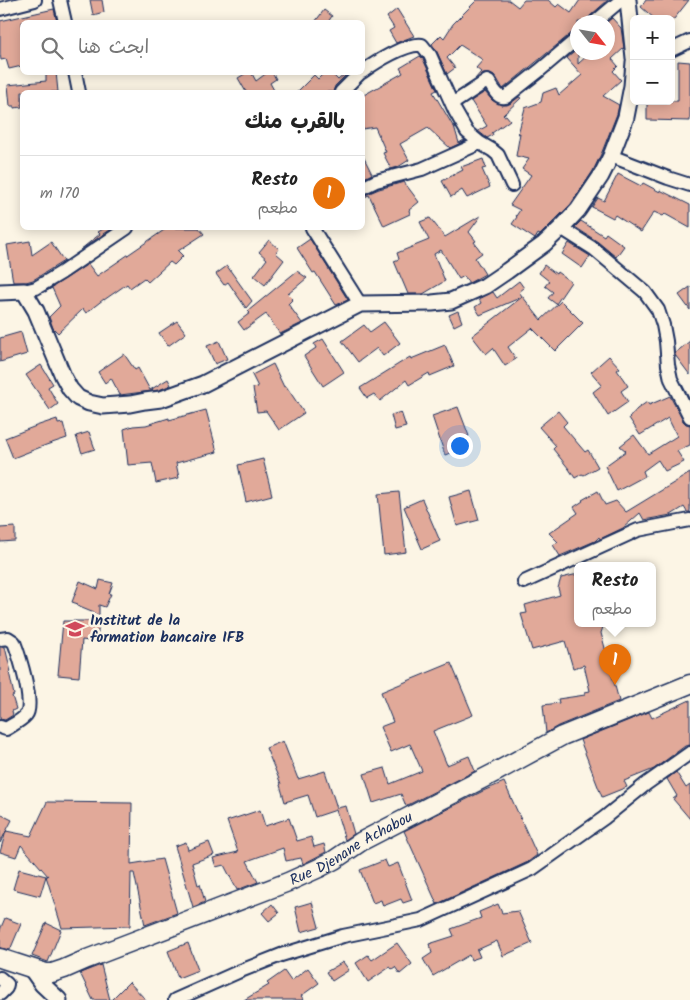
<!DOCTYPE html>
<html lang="ar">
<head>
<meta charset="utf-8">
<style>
  body { margin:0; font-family:Kalam,"Playpen Sans Arabic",sans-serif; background:#f6f6f6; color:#222; direction:rtl }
  .controls { position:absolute; right:15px; top:15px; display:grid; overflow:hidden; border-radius:8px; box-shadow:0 2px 12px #0003 }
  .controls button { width:45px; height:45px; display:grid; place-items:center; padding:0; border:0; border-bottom:1px solid #e0e0e0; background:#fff; color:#222; font:25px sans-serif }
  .compass { position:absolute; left:570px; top:15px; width:45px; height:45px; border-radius:50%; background:#fff; box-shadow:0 2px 12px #0003; rotate:121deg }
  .you { position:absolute; left:459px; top:445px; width:18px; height:18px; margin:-12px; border:4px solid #fff; border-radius:50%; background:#1a73e8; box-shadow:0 0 0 8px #1a73e833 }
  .badge { display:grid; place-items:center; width:32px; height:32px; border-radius:50%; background:#d1495b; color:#fff; font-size:16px; font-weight:700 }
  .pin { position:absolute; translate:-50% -41px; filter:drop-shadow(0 1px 2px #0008) }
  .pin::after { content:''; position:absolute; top:26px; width:18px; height:15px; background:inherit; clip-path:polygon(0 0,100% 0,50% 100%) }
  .popup { position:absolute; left:574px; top:562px; width:82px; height:65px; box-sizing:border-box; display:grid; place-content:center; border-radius:8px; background:#fff; filter:drop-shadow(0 1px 4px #0005); font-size:16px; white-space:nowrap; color:#767676 }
  .popup b { font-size:19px; color:#222 }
  .popup::after { content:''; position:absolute; left:50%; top:100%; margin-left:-10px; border:10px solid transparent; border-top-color:#fff }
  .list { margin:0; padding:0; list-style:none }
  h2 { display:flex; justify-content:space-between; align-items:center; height:65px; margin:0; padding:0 20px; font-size:21px }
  h2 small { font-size:16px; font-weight:400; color:#767676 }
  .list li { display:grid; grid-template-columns:32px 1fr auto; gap:15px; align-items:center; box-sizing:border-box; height:75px; padding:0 20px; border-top:1px solid #e0e0e0 }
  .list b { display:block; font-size:19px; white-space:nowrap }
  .list p { margin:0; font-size:16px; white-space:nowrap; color:#767676 }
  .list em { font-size:16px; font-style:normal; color:#767676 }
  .icon { flex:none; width:28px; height:28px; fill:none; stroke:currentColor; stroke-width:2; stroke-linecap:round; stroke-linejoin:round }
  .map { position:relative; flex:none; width:690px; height:1000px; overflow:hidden; direction:ltr }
  .search { position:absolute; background:#fff; box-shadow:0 2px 12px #0003; left:20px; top:20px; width:345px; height:55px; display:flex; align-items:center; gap:12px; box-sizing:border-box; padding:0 18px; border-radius:8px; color:#767676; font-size:19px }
  .panel { position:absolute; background:#fff; box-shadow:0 2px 12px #0003; left:20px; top:90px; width:345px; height:140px; border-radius:8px; direction:rtl }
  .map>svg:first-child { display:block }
</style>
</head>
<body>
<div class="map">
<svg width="690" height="1000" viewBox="0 0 690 1000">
  <rect width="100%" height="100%" fill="#fcf5e5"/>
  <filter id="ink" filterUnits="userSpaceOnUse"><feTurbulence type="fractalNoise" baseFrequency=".02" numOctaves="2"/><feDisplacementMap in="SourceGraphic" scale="10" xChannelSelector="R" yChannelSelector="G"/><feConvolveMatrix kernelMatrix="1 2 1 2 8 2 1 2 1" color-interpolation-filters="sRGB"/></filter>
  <g filter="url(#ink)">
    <path fill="#e1a999" stroke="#1b2f5e" d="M90,0H102L104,12L93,15Z
      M477,0H509L518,7L524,0H548L556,7L559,4L571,13L580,0H608L590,16L588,19L587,22H578V30L573,32L503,89L496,77L490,74H483L475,79L481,72L476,68L483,60L460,45L447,58L455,68L447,74L437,52L432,44L441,35L444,38L453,24Z
      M646,0H689L674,19H655L641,7Z
      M54,9L57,22H22V66L9,69L6,59L1,60L0,54V21Z
      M397,9L414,36L396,43L389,31L394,28L387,17Z
      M324,10L332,16L328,22H315Z
      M612,18L621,28L624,48L612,59L618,66L613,71L621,80L603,96L619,105L617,114L602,152L593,171L571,204L540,235L538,234L535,239L512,224L517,217L516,216L520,210L510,205L531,175L522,169L529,159L516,156L520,133L518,134L525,108L541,102L543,93L556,88L559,95L582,75L567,58L578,49V64L591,52H608V36L612,32L608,26L607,22Z
      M420,56L423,59L437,90L433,92L453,126H454L459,143L464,140L465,141L450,148L428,128L400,144L409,160L398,167L391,169L383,153L386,152L375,127L362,129V96L403,73L400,68Z
      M678,61L690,62V121L647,120V101H678Z
      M46,72H56L58,92H22V107L14,108V106H10L8,85L46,81Z
      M248,72H251L256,81L268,72H272L276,79L270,83L275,92H246L238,78Z
      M325,72H330L338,80L347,72H349L335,86L333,92H297L314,75L318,79Z
      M485,92L492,100L501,105H507L511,103L519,97L521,98L503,115L504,116L506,115L510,120L492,133L493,135L487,138L478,131L487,126L471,101Z
      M362,154L372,174L362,179Z
      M483,159L486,168L482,169L490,187L467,198L462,190L451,197L442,181L463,170L461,167Z
      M618,174L641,186L643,183L660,192V190L690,205V228L665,214L663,216L654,212L641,232L615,215L613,218L592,207L598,198L604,201Z
      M404,182L419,202L409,210L410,214L384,226L369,195L362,198V196L379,189Z
      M480,216V217L469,232L476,241L474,242L482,253L475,258L485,274L469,283L464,276L459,279L441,250L434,254L445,281L423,294H408L394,261L399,259L397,253L429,240L420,222L430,218L445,237Z
      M581,221L604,236L606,233L624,246L616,257L598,242L575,227Z
      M105,228H113L80,250L100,234L98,232Z
      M167,228H199L204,234L178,251L183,256L174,265L170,262L148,282L144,278L130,288L127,284L104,300V299L86,313L83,309L58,333L53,328L49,317L60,306L52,288L45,292L88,264L97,276Z
      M310,239L348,300L336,305L315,272L313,273L297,248Z
      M269,240L279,249L276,253L284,260L265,285L254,276L267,259L259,252Z
      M30,241L32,255L51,242L64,261L33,280L26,282H13L7,245Z
      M569,243L590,256L582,268L562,254Z
      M544,265L556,274L557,272L571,282L556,304L548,298L553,292L545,286L549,281L539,273Z
      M227,266L252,301L246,308L228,282L224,285L216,274Z
      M297,271L307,278L288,294L293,299L288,304L302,323L280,334L266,314L244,330L238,322L250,313L248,311Z
      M519,281L524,288L519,292L541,320L561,301L583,323L555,351L532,328L508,347L516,359L505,366L493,348L486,354L472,336L522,297L480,315L475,307L481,303L479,299L493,292L497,298Z
      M690,287V310L679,295Z
      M458,311L462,322L454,326L449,315Z
      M177,321L186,333L168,346L159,333Z
      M384,322L400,343L383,356L377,348L358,362L342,341L364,325L370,332Z
      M21,332L27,354L0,362V338Z
      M323,339L344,372L323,386L304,356L316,348L314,344Z
      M219,341L227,359L215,364L207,346Z
      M690,341V375L675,355V353Z
      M445,345L454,366L430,376L429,373L409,385L406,380L380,401L374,394L367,398L360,388L410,357L411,359Z
      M124,354L135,370L138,368L150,390L168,379L171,385L159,390L120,395L111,378L105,383L98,372Z
      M609,356L620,368L617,370L628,386L621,391L628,402L608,416L593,392L602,385L591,372Z
      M273,364L284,387L286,386L304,413L279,430L266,411L257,412L253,388L258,387L252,375Z
      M41,365L53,384L48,387L58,404L50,410L26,375Z
      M670,396L683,421L686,424L690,425V445L677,451L684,462L665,471L658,460L643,471L645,476L617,491L605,466L626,451L620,446L634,435L648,454L677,436L668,418L640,435L629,418L637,409L647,402L649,405Z
      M458,407L469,436L460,439L463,448L445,455L432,416Z
      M206,410L217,452L176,463L179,478L156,483L152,463L128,465L124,429L133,426L146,425L169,418V420Z
      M558,411L567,422L563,426L585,452L588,450L598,467L584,475L582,474L575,478L569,469L553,449L556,446L539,427Z
      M401,412L406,427L395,430L391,415Z
      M57,419L58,424L63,423L67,438L46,445L13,458L5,438L36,426Z
      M89,432L95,449L82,453L76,436Z
      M263,459L272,495L246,502L238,465Z
      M690,473V512H687L684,507L671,515L644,520L640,513L623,528L600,539L599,537L595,541L560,556L553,545L558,542L549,533L578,513L574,507L583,501L582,500L598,491L605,505L616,501L626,512Z
      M471,491L479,520L457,526L449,497Z
      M399,492L406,552L384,555L378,494Z
      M422,499L440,541L422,549L404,507Z
      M15,527V541L0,542V528Z
      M578,574V624H604L601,633L619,701L558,726L546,733L543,705L559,703L558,699L585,695V692L590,691L584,665L573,668L565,641L532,650L521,614L527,613L525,605L560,595L558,588L561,578Z
      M100,580L113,583L109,594H111L105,607L99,605V615L77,606L78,604L72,602L80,581L98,589Z
      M63,621H99L97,642L82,640L79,677L58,675Z
      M0,647H5L11,672H9L14,695L12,696L16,709L12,711L13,715L5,720L0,719Z
      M451,663L473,715L433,731L447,765L469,756L475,771L406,806L401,794L373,803L364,774L385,768L390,784L422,771L410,744L391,752L380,727L393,722L381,692Z
      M690,700V745L685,746L654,769L624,781L627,787L602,797L580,740L649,712L652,718Z
      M283,741L298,779L325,771L337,808L346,806L354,834L345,840L336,810L315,817L308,795L285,802L280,785L281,784L266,748Z
      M676,772L686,788L690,785V819L673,799L677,796L667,779Z
      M504,782L537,855L528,862L437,904L404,831L483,791Z
      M47,802L132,803L131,864L162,859L177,913L145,925L134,873H131L130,926L62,928L46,876H48L21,845L16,857L0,852L6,831L31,836Z
      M260,810L265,826L289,818L297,841L311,837L314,847L324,844L326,852L303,864L301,858L286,861L283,848L247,861L258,882L237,890L224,865L216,867L213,858L238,852L227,821Z
      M0,814L12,820L0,843Z
      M186,842L188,850L209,842L214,855L192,863L198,885L200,884L205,902L193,907L175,846Z
      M385,860L388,867L398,863L412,900L403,903L401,899L383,906L381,900L373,903L360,870Z
      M19,869L46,876L40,896L13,889Z
      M312,902L319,927L301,932L295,907Z
      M272,904L279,913L269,921L262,913Z
      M498,904L502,913L518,911L532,943L503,956L497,941L477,950L480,957L471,960L469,955L433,976L423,959L432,953L429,944L454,936L451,929L481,918L479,912Z
      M5,918L21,924L10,950L0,948V930Z
      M46,923L61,930L48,962L32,956Z
      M188,943L198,970L178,978L168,951Z
      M397,943L412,964L400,974L395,967L392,969L390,967L368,982L356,963L368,955L372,960Z
      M343,962L349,970L332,981L326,972Z
      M101,965L110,1000H93L80,973Z
      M308,968L319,983L301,996L304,1000H244L269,985L267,983L284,971L291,981Z
      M129,982L146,1000H111Z"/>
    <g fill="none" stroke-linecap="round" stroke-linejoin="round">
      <g stroke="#1b2f5e" stroke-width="16">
        <path id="minor" d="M60,0L65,22
          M0,9L35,0
          M595,22L621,0
          M671,50L690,41
          M75,72L79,92
          M362,72C376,62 406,43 422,45L430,55L455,111L467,132L480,143L492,150L498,155L512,185
          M341,92L361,72
          M452,104L487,81L489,82C493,88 497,99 506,97L539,71L578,38
          M611,156L668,178L690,185
          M362,188L376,181L422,169L480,143
          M312,228L360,304
          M561,228L594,249L645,292L658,310L663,325L666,341L668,365L671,379L690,417
          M24,291L36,288L61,273L127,228
          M524,582L638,530L690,520
          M0,639L8,638L14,642C19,655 35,705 26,715C21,721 12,725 6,729L0,727
          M0,978L7,984L6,988L0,994
          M175,1000L238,972L281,955L343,936L421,920L532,869L604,818L646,784L690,753"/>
      </g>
      <g stroke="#1b2f5e" stroke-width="19">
        <path id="tertiary" d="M628,0L634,58
          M0,292L24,291L36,311L63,376L70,389L78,398L89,403L103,406L130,404L145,401L161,399L203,384L360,304L432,303L451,301L485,286L507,271L544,244L561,228L578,210L601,176L611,156L626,117L632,86L634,62
          M30,967L42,984L59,1000"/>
      </g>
      <g stroke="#1b2f5e" stroke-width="21">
        <g id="secondary">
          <path id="s1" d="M0,958L46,973H52L64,969L87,959L288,882L319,868L334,860L362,841L451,795L494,773L562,736L690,684"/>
        </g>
      </g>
      <use href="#minor" stroke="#fcf5e5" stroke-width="12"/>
      <use href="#tertiary" stroke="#fcf5e5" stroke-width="15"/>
      <use href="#secondary" stroke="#fcf5e5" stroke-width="18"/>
    </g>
  </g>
  <defs>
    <g id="school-bare" transform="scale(1.5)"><path d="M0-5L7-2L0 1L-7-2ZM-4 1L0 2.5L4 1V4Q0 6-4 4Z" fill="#d1495b" stroke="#fcf5e5" stroke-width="2.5" paint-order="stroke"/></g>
  </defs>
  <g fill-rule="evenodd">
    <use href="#school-bare" x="75" y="629"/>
  </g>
  <g text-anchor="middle" stroke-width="5" stroke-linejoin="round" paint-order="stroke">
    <g font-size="15" font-weight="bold" fill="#1b2f5e" stroke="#fcf5e5" text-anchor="start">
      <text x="90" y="625">Institut de la<tspan x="90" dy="17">formation bancaire IFB</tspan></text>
    </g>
    <g font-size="15" fill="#1b2f5e" stroke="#fcf5e5">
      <text dy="5" stroke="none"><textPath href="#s1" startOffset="379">Rue Djenane Achabou</textPath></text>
    </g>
  </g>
</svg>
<div class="controls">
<button>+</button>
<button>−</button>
</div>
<svg class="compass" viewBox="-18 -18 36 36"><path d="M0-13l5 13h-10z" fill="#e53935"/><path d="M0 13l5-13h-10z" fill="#767676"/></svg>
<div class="you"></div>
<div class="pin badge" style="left:615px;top:685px;background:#e8710a">1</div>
<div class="popup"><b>Resto</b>مطعم</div>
<div class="search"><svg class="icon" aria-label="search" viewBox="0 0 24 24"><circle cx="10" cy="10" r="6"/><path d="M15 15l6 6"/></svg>ابحث هنا</div>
<section class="panel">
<h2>بالقرب منك<small></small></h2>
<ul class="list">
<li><span class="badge" style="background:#e8710a">1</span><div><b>Resto</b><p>مطعم</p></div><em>170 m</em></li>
</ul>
</section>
</div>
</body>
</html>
